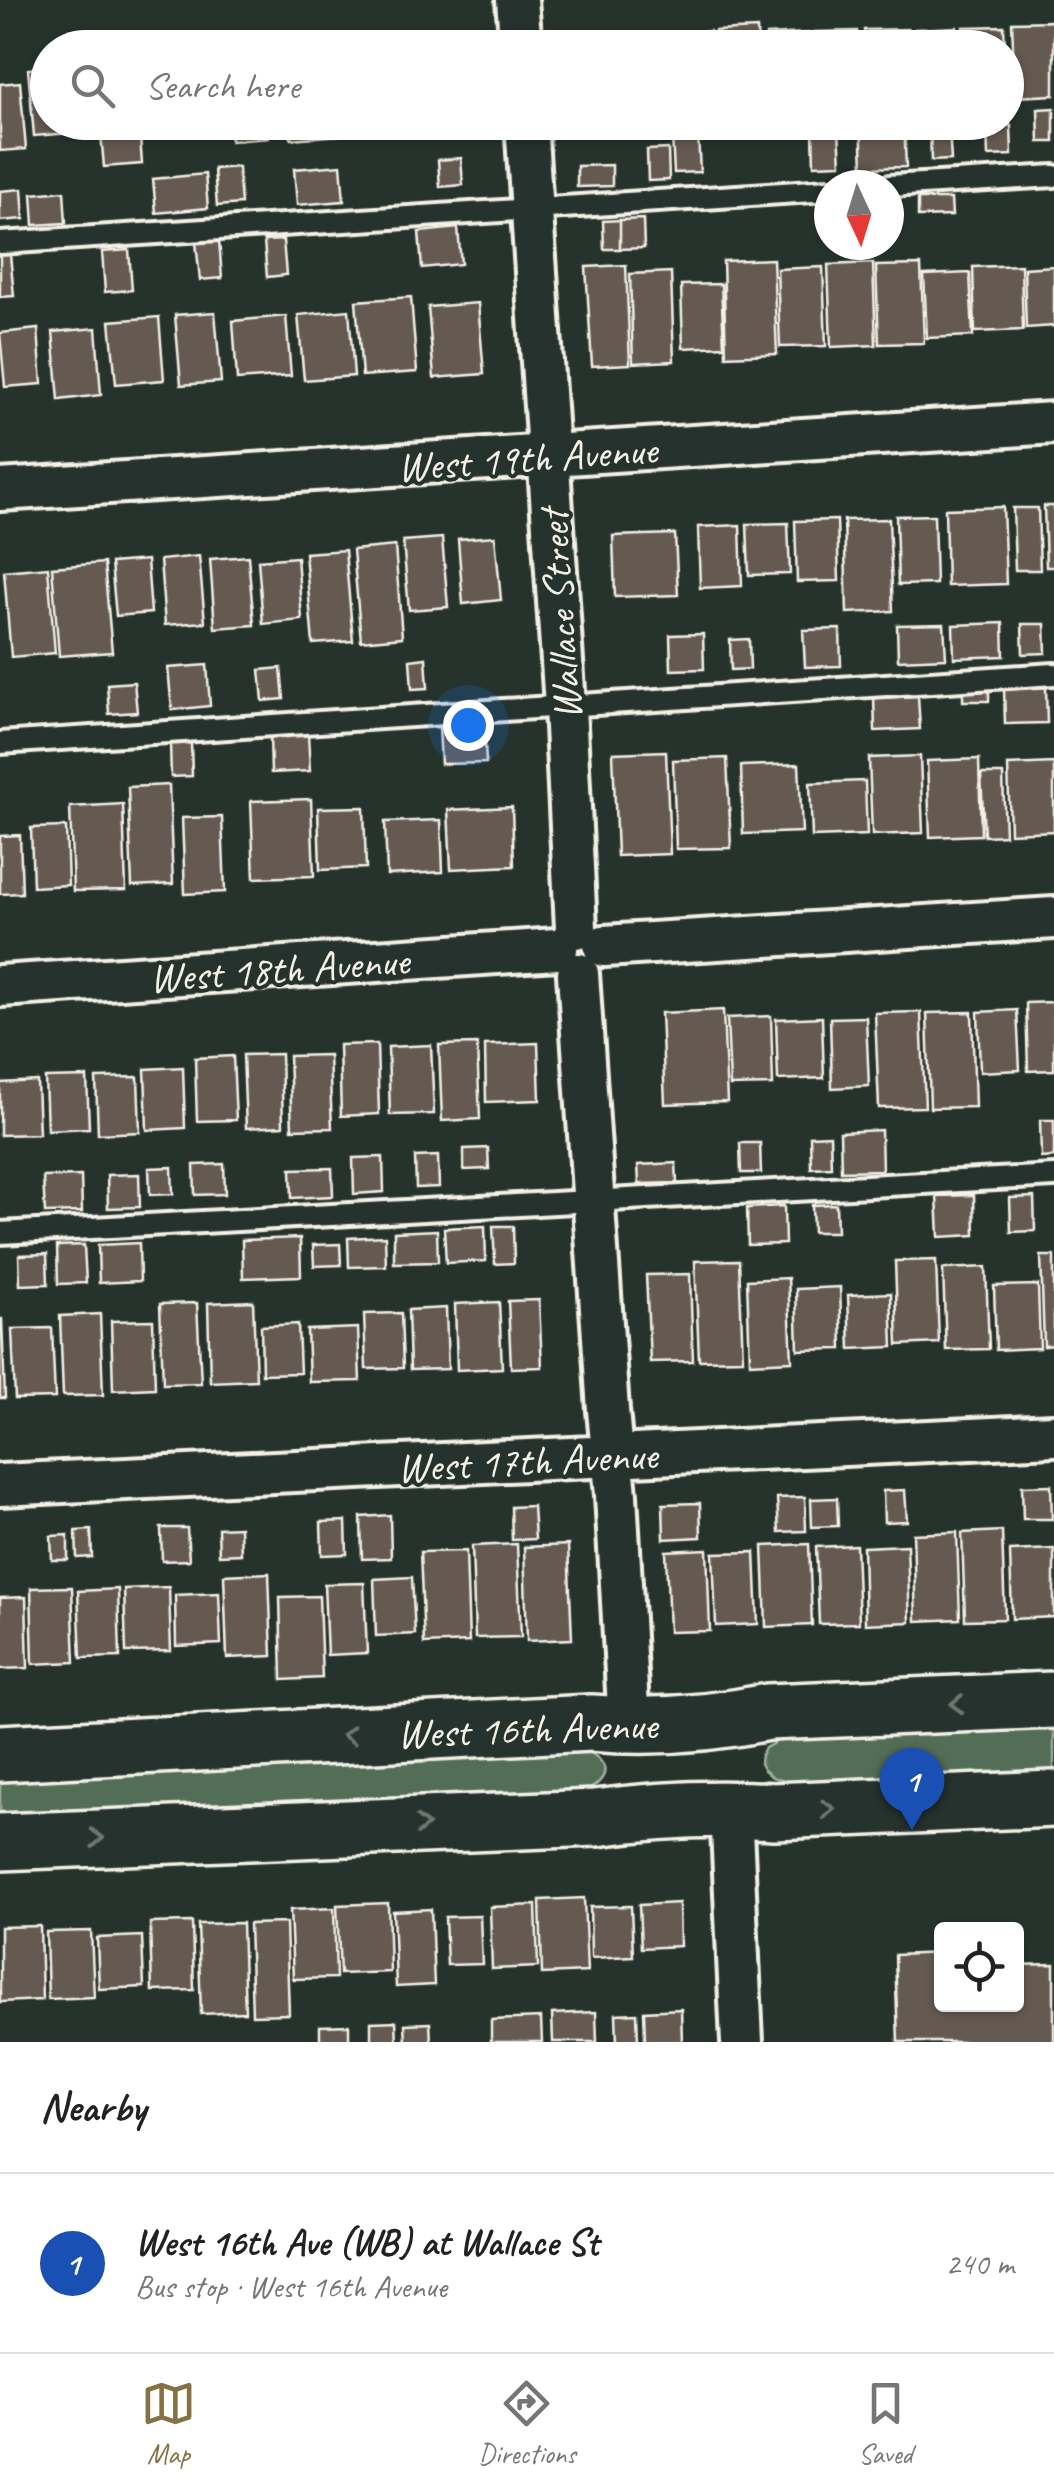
<!DOCTYPE html>
<html lang="en">
<head>
<meta charset="utf-8">
<style>
  body { margin:0; font-family:Caveat,sans-serif; background:#f6f6f6; color:#222 }
  .controls { position:absolute; right:30px; bottom:30px; display:grid; overflow:hidden; border-radius:10px; box-shadow:0 2px 8px #0004 }
  .controls button { width:90px; height:90px; display:grid; place-items:center; padding:0; border:0; border-bottom:2px solid #e0e0e0; background:#fff; color:#222; font:50px sans-serif }
  .compass { position:absolute; left:814px; top:170px; width:90px; height:90px; border-radius:50%; background:#fff; box-shadow:0 2px 8px #0004; rotate:176deg }
  .you { position:absolute; left:468px; top:725px; width:35px; height:35px; margin:-25px; border:8px solid #fff; border-radius:50%; background:#1a73e8; box-shadow:0 0 0 15px #1a73e833 }
  .badge { display:grid; place-items:center; width:65px; height:65px; border-radius:50%; background:#857141; color:#fff; font-size:32px; font-weight:700 }
  .pin { position:absolute; translate:-50% -82px; filter:drop-shadow(0 2px 5px #0008) }
  .pin::after { content:''; position:absolute; top:52px; width:35px; height:30px; background:inherit; clip-path:polygon(0 0,100% 0,50% 100%) }
  .list { margin:0; padding:0; list-style:none }
  h2 { display:flex; justify-content:space-between; align-items:center; height:130px; margin:0; padding:0 40px; font-size:42px }
  h2 small { font-size:32px; font-weight:400; color:#767676 }
  .list li { display:grid; grid-template-columns:65px 1fr auto; gap:30px; align-items:center; box-sizing:border-box; height:180px; padding:0 40px; border-top:2px solid #e0e0e0 }
  .list b { display:block; font-size:38px; white-space:nowrap }
  .list p { margin:0; font-size:32px; white-space:nowrap; color:#767676 }
  .list em { font-size:32px; font-style:normal; color:#767676 }
  .icon { flex:none; width:55px; height:55px; fill:none; stroke:currentColor; stroke-width:2; stroke-linecap:round; stroke-linejoin:round }
  .map { position:relative; flex:none; width:1054px; height:2042px; overflow:hidden }
  .search { position:absolute; background:#fff; box-shadow:0 2px 8px #0004; left:30px; right:30px; top:30px; height:110px; display:flex; align-items:center; gap:25px; box-sizing:border-box; padding:0 35px; border-radius:55px; color:#767676; font-size:38px }
  .sheet { height:310px; background:#fff }
  nav { display:flex; justify-content:space-around; align-items:center; box-sizing:border-box; height:140px; border-top:2px solid #e0e0e0; background:#fff; font-size:28px; color:#767676 }
  nav a { display:grid; justify-items:center; gap:5px }
  nav .on { color:#857141 }
  .map>svg:first-child { display:block }
</style>
</head>
<body>
<div class="map">
<svg width="1054" height="2042" viewBox="0 0 1054 2042">
  <rect width="100%" height="100%" fill="#26332d"/>
  <filter id="ink" filterUnits="userSpaceOnUse"><feTurbulence type="fractalNoise" baseFrequency=".01" numOctaves="2"/><feDisplacementMap in="SourceGraphic" scale="20" xChannelSelector="R" yChannelSelector="G"/><feConvolveMatrix kernelMatrix="1 2 1 2 8 2 1 2 1" color-interpolation-filters="sRGB"/></filter>
  <g filter="url(#ink)">
    <path fill="#526e56" stroke="#a3b09f" stroke-width="2.5" d="M1054,1718V1780L816,1790L772,1777L763,1769L760,1763L761,1755L765,1748L796,1731Z
      M565,1740C579,1747 619,1761 599,1782C593,1789 580,1794 572,1799L0,1829V1767Z"/>
    <path fill="#655a51" stroke="#f4f1e8" stroke-width="2.5" d="M1054,21V95L1015,97L1012,22Z
      M1004,26L1005,48H963V27Z
      M957,27L958,48H915V29Z
      M757,29L758,48H716L715,31Z
      M909,29V48H865L864,30Z
      M710,31L711,48H667V33Z
      M857,31L858,48H813V32Z
      M808,33V48H767L766,35Z
      M609,40V48H564V43Z
      M660,41V48H615V42Z
      M48,67V122H82L83,132L34,136L28,69Z
      M20,82L26,149L0,151V84Z
      M1054,108V142H1039L1038,109Z
      M100,122H139L142,164L104,167Z
      M158,122H211L212,127L159,132Z
      M229,122H267L268,138L231,141Z
      M289,122H339L341,135L291,139Z
      M348,122H398L399,129L349,134Z
      M861,122H904L906,167L863,168Z
      M1011,125L1012,155L988,156L987,126Z
      M949,128L951,160L931,161L930,129Z
      M813,131H839L841,164L814,165Z
      M698,134L700,172L674,173L672,136Z
      M668,149L669,180L648,181L647,150Z
      M461,158L463,185L440,187L438,160Z
      M341,165L344,201L297,205L294,169Z
      M612,165V186L577,187V166Z
      M238,167L241,204L217,206L214,169Z
      M205,174L208,208L156,213L153,179Z
      M22,189L24,219L0,221V191Z
      M64,191L66,223L34,225L32,194Z
      M918,199H951L952,216L918,217Z
      M643,219L644,248L620,249V220Z
      M620,220V249H604L603,221Z
      M458,228L461,264L422,268L419,232Z
      M219,240L222,278L200,280L196,242Z
      M283,240L286,275L267,277L264,241Z
      M129,250L132,290L105,292L102,252Z
      M10,254L14,296L0,297V255Z
      M773,259L777,354L726,356L723,261Z
      M873,263L876,345L831,347L828,265Z
      M626,265L630,364L592,366L586,267Z
      M921,265L924,343L879,344L876,266Z
      M1021,265L1023,330L975,332L973,267Z
      M1054,266V326L1026,328L1024,268Z
      M823,267L826,346L780,347L777,269Z
      M671,272L674,361L633,363L630,274Z
      M970,273L973,336L927,338L924,275Z
      M721,284L724,346L683,348L681,285Z
      M411,297L417,372L362,376L356,301Z
      M478,303L484,374L434,378L428,307Z
      M349,310L354,376L304,380L298,315Z
      M215,312L221,382L181,385L175,315Z
      M286,316L291,376L237,380L233,321Z
      M159,317L164,380L116,384L110,321Z
      M96,328L101,395L59,400L53,332Z
      M38,329L42,384L5,387L0,333Z
      M1044,506H1054V567H1046Z
      M1003,507L1006,584L947,586L945,509Z
      M1013,508H1038L1040,570H1015Z
      M934,515L936,584L898,585L896,516Z
      M889,519L893,611L847,613L844,520Z
      M837,520L839,581L797,582L795,521Z
      M788,523L790,574L749,575L747,524Z
      M740,525L742,586L700,588L698,527Z
      M675,534L678,595L615,597L613,536Z
      M495,536L501,600L463,604L458,539Z
      M442,538L448,607L409,610L403,541Z
      M395,546L402,637L361,641L353,550Z
      M345,550L353,641L313,644L305,553Z
      M199,556L205,622L165,625L160,560Z
      M248,556L254,625L215,628L210,559Z
      M297,557L302,620L263,624L258,560Z
      M147,560L151,613L116,616L111,563Z
      M104,563L112,652L59,656L52,567Z
      M48,567L55,653L11,657L4,571Z
      M1003,623L1004,656L954,658L953,625Z
      M944,624L946,658L898,660L897,625Z
      M1022,624H1045L1046,653L1023,654Z
      M840,629L841,666L805,667L803,630Z
      M703,634L704,669L671,670L670,635Z
      M749,639L750,669L731,670L730,640Z
      M426,658L428,688L412,689L410,660Z
      M207,665L210,706L172,710L168,668Z
      M281,668L284,699L263,701L260,670Z
      M134,682L137,712L109,714L107,684Z
      M1046,687L1047,723L1005,724L1004,689Z
      M989,689V701H963V690Z
      M918,696L920,729L875,731L874,698Z
      M484,723L486,763L441,764L439,726Z
      M308,734L310,771L271,773L270,735Z
      M170,743H191L192,776L171,777Z
      M666,751L670,854L617,856L613,753Z
      M920,756L923,833L872,835L869,758Z
      M727,758L731,848L676,849L673,760Z
      M979,759L981,835L930,837L927,761Z
      M1054,763V831L1010,833L1008,765Z
      M799,764L802,832L743,834L741,766Z
      M981,774H1003L1005,835L984,836Z
      M865,781L867,835L812,837L810,783Z
      M169,785L173,884L132,886L128,787Z
      M311,799L314,876L254,878L251,801Z
      M123,804L126,890L73,891L70,807Z
      M364,807L366,868L320,870L318,808Z
      M512,807L514,866L451,869L448,810Z
      M222,817L225,892L185,894L182,818Z
      M441,820L443,872L387,875L385,822Z
      M66,827L68,885L33,887L31,828Z
      M20,835L22,893L0,894V836Z
      M1054,1002V1070L1028,1071L1026,1003Z
      M723,1010L727,1102L665,1104L661,1013Z
      M1017,1010L1020,1070L980,1072L978,1012Z
      M921,1012L925,1107L879,1108L875,1013Z
      M972,1012L975,1107L930,1108L927,1013Z
      M771,1016L773,1085L730,1086L727,1018Z
      M822,1017L824,1078L778,1080L776,1019Z
      M866,1017L869,1086L832,1088L830,1018Z
      M538,1043L540,1100L486,1102L485,1045Z
      M377,1044L379,1114L341,1116L339,1045Z
      M477,1044L480,1119L442,1121L439,1045Z
      M431,1045L434,1114L390,1115L388,1047Z
      M281,1054L283,1126L246,1128L243,1055Z
      M329,1055L332,1128L292,1129L289,1056Z
      M233,1056L236,1120L197,1121L195,1058Z
      M183,1067L185,1128L147,1130L145,1069Z
      M87,1077L89,1128L47,1130L45,1078Z
      M138,1077L140,1132L98,1134L96,1078Z
      M37,1081L39,1134L0,1135V1083Z
      M1040,1120H1054V1157L1041,1158Z
      M881,1130L882,1170L841,1171L840,1132Z
      M830,1135L831,1167L811,1168L810,1136Z
      M740,1143H760L761,1173H741Z
      M488,1148L489,1169L464,1170V1149Z
      M438,1156L439,1187L416,1188L415,1157Z
      M383,1157L384,1192L354,1194L353,1158Z
      M676,1163L677,1183L639,1184L638,1165Z
      M224,1164L225,1194L195,1195L194,1165Z
      M172,1167L173,1194L150,1195L149,1168Z
      M332,1168L333,1196L292,1198L291,1169Z
      M139,1174L140,1207L108,1208L107,1175Z
      M81,1176L82,1212L45,1213L43,1177Z
      M974,1195L975,1235L939,1237L937,1196Z
      M1034,1197L1035,1231L1011,1232L1010,1198Z
      M836,1204L837,1232H813L812,1205Z
      M784,1206L785,1244L748,1245L747,1208Z
      M485,1226L486,1261L446,1263L444,1228Z
      M493,1226H513L514,1263L495,1264Z
      M437,1230L438,1262L394,1263V1232Z
      M385,1236L386,1266L349,1267L348,1238Z
      M300,1238L301,1276L243,1278L242,1240Z
      M139,1243L140,1281L99,1283L98,1245Z
      M340,1244L341,1265L314,1266L313,1245Z
      M84,1245L86,1283L58,1284L57,1246Z
      M47,1254L48,1284L20,1285L19,1255Z
      M1041,1256H1054V1345L1044,1346Z
      M739,1260L743,1359L699,1360L695,1261Z
      M936,1260L939,1343L898,1345L895,1261Z
      M986,1267L989,1349L946,1350L943,1269Z
      M690,1274L693,1361L650,1362L646,1275Z
      M788,1278L792,1361L750,1363L747,1280Z
      M1038,1285L1040,1348L996,1350L994,1286Z
      M840,1287L842,1349L798,1350L796,1289Z
      M891,1293L893,1347L850,1349L848,1295Z
      M539,1300L542,1367L511,1368L508,1301Z
      M253,1301L256,1380L210,1382L208,1303Z
      M499,1302L502,1368L457,1370L455,1304Z
      M197,1303L201,1383L163,1384L160,1304Z
      M446,1308L448,1369L410,1370L408,1310Z
      M401,1313L403,1368L366,1369L364,1314Z
      M100,1314L103,1395L63,1396L60,1316Z
      M0,1319H2L5,1398H0Z
      M153,1320L155,1388L113,1390L111,1321Z
      M298,1324L300,1373L262,1374L261,1326Z
      M52,1328L55,1398L15,1399L12,1329Z
      M358,1328L360,1381L309,1382L307,1330Z
      M1051,1485L1052,1519H1023L1022,1486Z
      M905,1490L907,1521L884,1522L883,1491Z
      M805,1497L806,1531L779,1532L777,1498Z
      M837,1498L838,1526L812,1527L811,1499Z
      M700,1503L701,1537L664,1539L663,1504Z
      M533,1506L535,1539L512,1540L511,1507Z
      M390,1515L391,1558L362,1559L361,1517Z
      M346,1521L347,1554L322,1555L321,1522Z
      M240,1527L241,1554L219,1555L218,1528Z
      M161,1528H187L189,1560L162,1561Z
      M91,1530L92,1557L77,1558L76,1531Z
      M1002,1531L1005,1619L965,1620L962,1533Z
      M957,1532L960,1619L916,1621L913,1534Z
      M68,1535V1560H52L51,1536Z
      M517,1544L521,1637L475,1638L472,1546Z
      M809,1544L812,1625L766,1627L763,1546Z
      M568,1545L572,1639L527,1641L524,1547Z
      M856,1545L859,1623L819,1624L816,1547Z
      M907,1545L910,1622L865,1624L863,1547Z
      M707,1549L710,1631L669,1632L666,1551Z
      M1054,1549V1617L1012,1619L1010,1551Z
      M466,1551L469,1642L424,1644L420,1552Z
      M755,1552L758,1624L716,1626L713,1553Z
      M269,1573L272,1656L227,1658L224,1575Z
      M412,1577L415,1634L376,1636L374,1579Z
      M364,1583L367,1653L327,1655L324,1584Z
      M72,1587L75,1662L33,1664L31,1588Z
      M169,1587L171,1651L126,1652L124,1589Z
      M118,1589L120,1657L81,1658L78,1591Z
      M219,1593L221,1644L176,1646L175,1595Z
      M319,1596L322,1678L282,1680L280,1597Z
      M26,1597L28,1668L0,1669V1598Z
      M584,1898L587,1972L542,1974L540,1900Z
      M388,1903L390,1972L340,1974L337,1905Z
      M679,1903L680,1946L641,1948L639,1905Z
      M536,1905L538,1967L492,1969L490,1907Z
      M631,1906L633,1956L591,1958L590,1907Z
      M334,1908L336,1978L293,1979L290,1910Z
      M431,1909L434,1985L396,1987L393,1911Z
      M480,1916L482,1964L447,1965L445,1917Z
      M192,1922L194,1990L152,1991L150,1923Z
      M242,1923L245,2012L201,2014L198,1924Z
      M286,1923L289,2014L252,2015L249,1924Z
      M40,1926L42,2000L0,2002V1927Z
      M91,1931L94,1997L48,1999L46,1932Z
      M142,1936L144,1987L99,1989L97,1938Z
      M942,1953V2004H1016V1965L1054,1964V2042H898L895,1955Z
      M681,2009L682,2042H645L644,2011Z
      M596,2012L597,2042H553L552,2014Z
      M637,2013L638,2042H617L616,2014Z
      M541,2018L542,2042H491V2020Z
      M396,2021L397,2042H371V2022Z
      M430,2023L431,2042H406L405,2024Z
      M349,2025V2042H320V2026Z"/>
    <g fill="none" stroke-linecap="round" stroke-linejoin="round">
      <g stroke="#f4f1e8" stroke-width="28">
        <path id="service" d="M889,186L1054,176
          M0,243L829,190
          M0,743L1054,674
          M0,1233L1054,1176"/>
      </g>
      <g stroke="#f4f1e8" stroke-width="48">
        <path id="minor" d="M517,0L521,48
          M526,122L565,706L576,928
          M0,490L1054,423
          M604,946L1054,918
          M578,974L608,1410L616,1495L629,1726
          M0,986L557,949
          M0,1485L1054,1435
          M731,1808L742,2042"/>
      </g>
      <g stroke="#f4f1e8" stroke-width="62">
        <path id="secondary" d="M0,1753L591,1723C650,1728 710,1724 768,1712L1054,1700
          M0,1842L596,1818C655,1810 715,1807 774,1811L1054,1799"/>
      </g>
      <use href="#service" stroke="#26332d" stroke-width="20"/>
      <use href="#minor" stroke="#26332d" stroke-width="40"/>
      <use href="#secondary" stroke="#26332d" stroke-width="55"/>
    </g>
    <defs><path id="oneway-chevron" d="M-2-3.5L2.5 0L-2 3.5" fill="none" stroke-width="1.6" stroke-linecap="round" stroke-linejoin="round" transform="scale(2.5)"/></defs>
    <g stroke="#6e766e">
      <use href="#oneway-chevron" transform="translate(957 1704) rotate(178)"/>
      <use href="#oneway-chevron" transform="translate(349 1735) rotate(177)"/>
      <use href="#oneway-chevron" transform="translate(828 1809) rotate(-3)"/>
      <use href="#oneway-chevron" transform="translate(422 1825) rotate(-2)"/>
      <use href="#oneway-chevron" transform="translate(97 1838) rotate(-2)"/>
    </g>
  </g>
  <g text-anchor="middle" stroke-width="8" stroke-linejoin="round" paint-order="stroke">
    <g font-size="42" fill="#f4f1e8" stroke="#26332d">
      <text transform="translate(527 457) rotate(-4)" y="15">West 19th Avenue</text>
      <text transform="translate(559 615) rotate(-94)" y="15">Wallace Street</text>
      <text transform="translate(279 968) rotate(-4)" y="15">West 18th Avenue</text>
      <text transform="translate(527 1460) rotate(-3)" y="15">West 17th Avenue</text>
      <text transform="translate(527 1728) rotate(-2)" y="15">West 16th Avenue</text>
    </g>
  </g>
</svg>
<div class="controls">
<button><svg class="icon" aria-label="locate" viewBox="0 0 24 24"><circle cx="12" cy="12" r="6"/><path d="M12 2v4M12 18v4M2 12h4M18 12h4"/></svg></button>
</div>
<svg class="compass" viewBox="-18 -18 36 36"><path d="M0-13l5 13h-10z" fill="#e53935"/><path d="M0 13l5-13h-10z" fill="#767676"/></svg>
<div class="you"></div>
<div class="pin badge" style="left:912px;top:1830px;background:#1a4fb4">1</div>
<div class="search"><svg class="icon" aria-label="search" viewBox="0 0 24 24"><circle cx="10" cy="10" r="6"/><path d="M15 15l6 6"/></svg>Search here</div>
</div>
<section class="sheet">
<h2>Nearby<small></small></h2>
<ul class="list">
<li><span class="badge" style="background:#1a4fb4">1</span><div><b>West 16th Ave (WB) at Wallace St</b><p>Bus stop · West 16th Avenue</p></div><em>240 m</em></li>
</ul>
</section>
<nav>
<a class="on"><svg class="icon" aria-label="map" viewBox="0 0 24 24"><path d="M3 6l6-2 6 2 6-2v14l-6 2-6-2-6 2zM9 4v14M15 6v14"/></svg>Map</a>
<a><svg class="icon" aria-label="directions" viewBox="0 0 24 24"><path d="M12 3l9 9-9 9-9-9zM9 14v-3h6M13 9l2 2-2 2"/></svg>Directions</a>
<a><svg class="icon" aria-label="saved" viewBox="0 0 24 24"><path d="M7 4h10v16l-5-4-5 4z"/></svg>Saved</a>
</nav>
</body>
</html>
